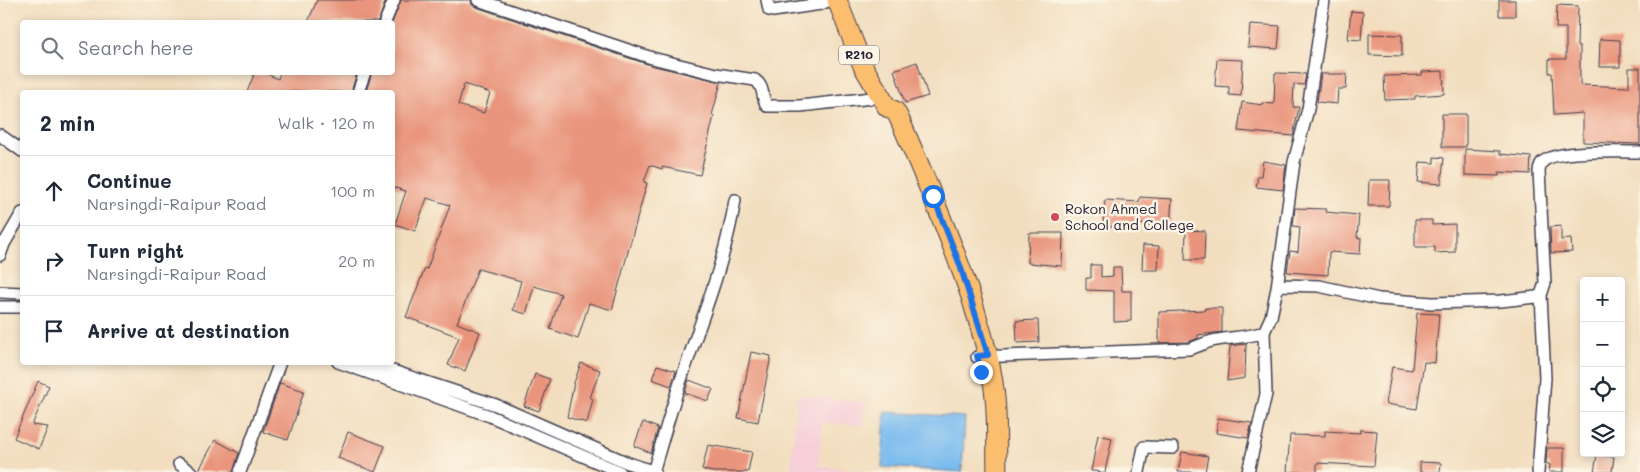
<!DOCTYPE html>
<html lang="en">
<head>
<meta charset="utf-8">
<style>
  body { margin:0; font-family:Mali,sans-serif; background:#f6f6f7; color:#1f2937 }
  .controls { position:absolute; right:15px; bottom:15px; display:grid; overflow:hidden; border-radius:5px; box-shadow:0 2px 8px #0003 }
  .controls button { width:45px; height:45px; display:grid; place-items:center; padding:0; border:0; border-bottom:1px solid #e0e1e3; background:#fff; color:#1f2937; font:25px sans-serif }
  .stop { position:absolute; width:15px; height:15px; margin:-11px; border:4px solid #1a73e8; border-radius:50%; background:#fff }
  .stop.end { background:#1a73e8; border-color:#fff; box-shadow:0 1px 5px #0008 }
  .list { margin:0; padding:0; list-style:none }
  h2 { display:flex; justify-content:space-between; align-items:center; height:65px; margin:0; padding:0 20px; font-size:21px }
  h2 small { font-size:16px; font-weight:400; color:#747a83 }
  .list li { display:grid; grid-template-columns:32px 1fr auto; gap:15px; align-items:center; box-sizing:border-box; height:70px; padding:0 20px; border-top:1px solid #e0e1e3 }
  .list b { display:block; font-size:19px; white-space:nowrap }
  .list p { margin:0; font-size:16px; white-space:nowrap; color:#747a83 }
  .list em { font-size:16px; font-style:normal; color:#747a83 }
  .icon { flex:none; width:28px; height:28px; fill:none; stroke:currentColor; stroke-width:2; stroke-linecap:round; stroke-linejoin:round }
  .map { position:relative; flex:none; width:1640px; height:472px; overflow:hidden }
  .search { position:absolute; background:#fff; box-shadow:0 2px 8px #0003; left:20px; top:20px; width:375px; height:55px; display:flex; align-items:center; gap:12px; box-sizing:border-box; padding:0 18px; border-radius:5px; color:#747a83; font-size:19px }
  .panel { position:absolute; background:#fff; box-shadow:0 2px 8px #0003; left:20px; top:90px; width:375px; height:275px; border-radius:5px }
  .map>svg:first-child { display:block }
</style>
</head>
<body>
<div class="map">
<svg width="1640" height="472" viewBox="0 0 1640 472">
  <rect width="100%" height="100%" fill="#fcf5e5"/>
  <filter id="ink" filterUnits="userSpaceOnUse"><feTurbulence type="fractalNoise" baseFrequency=".02" numOctaves="2"/><feDisplacementMap in="SourceGraphic" scale="10" xChannelSelector="R" yChannelSelector="G"/><feConvolveMatrix kernelMatrix="1 2 1 2 8 2 1 2 1" color-interpolation-filters="sRGB"/></filter>
  <filter id="wash" filterUnits="userSpaceOnUse"><feTurbulence type="fractalNoise" baseFrequency=".0096" numOctaves="4" result="noise"/><feDisplacementMap in="SourceGraphic" scale="20" xChannelSelector="R" yChannelSelector="G"/><feGaussianBlur stdDeviation="1.12" result="paint"/><feColorMatrix in="noise" values="0 0 0 0 0 0 0 0 0 0 0 0 0 0 0 0 0 1.4 0 .05"/><feComposite in="paint" operator="in"/></filter>
  <g filter="url(#wash)">
    <rect width="100%" height="100%" fill="#f2debf"/>
    <path fill="#f6cfd8" d="M798,395L865,402L862,426L823,422L818,466L857,470V472H790Z"/>
    <path fill="#7abcef" stroke="#4e6f95" d="M885,412L965,417L962,472L882,467Z"/>
    <g id="blocks">
      <path fill="#e9947b" fill-rule="evenodd" d="M317,0H386L378,22H308Z
        M401,0H471L472,5L476,7L650,65L721,82L712,115L714,116L700,175L662,167V169L650,165L644,182L647,183L612,310L589,303L578,339L550,329L561,294L534,286L526,314L513,310L521,281L478,269L457,323L480,332L465,371L448,365L459,337L406,317L425,268L427,269L450,205L427,198L415,231L395,224L406,191L392,187V92H366L372,72H392V23ZM464,84L490,93L484,113L458,105Z
        M1499,0H1515V16H1499Z
        M1557,5L1578,6L1577,46H1580V85L1629,87V68H1640V144L1583,142V113L1554,115L1552,73H1549V59H1566V28H1556Z
        M1351,11L1363,12L1361,40L1348,39Z
        M1250,24L1280,26L1278,49L1248,47Z
        M1369,34L1402,35V56L1369,55Z
        M1600,39L1620,40V67H1599Z
        M1217,59L1243,60L1241,96L1229,95V87L1215,86Z
        M917,62L928,96L905,103L894,70Z
        M1443,71L1444,94L1415,96V99L1385,100L1384,76L1422,75V72Z
        M255,72H263L278,79L280,72H357L351,92H247Z
        M1275,73L1306,74L1304,85L1294,84L1293,107H1299L1293,136L1238,131L1242,102L1262,105V103L1274,104Z
        M1321,74H1347L1346,89H1338L1337,104L1317,102Z
        M1442,114H1466V147H1442Z
        M1465,149L1500,151V154L1531,157L1530,174L1499,172V176L1465,175Z
        M1434,157L1444,158L1441,184L1418,182L1420,162L1434,163Z
        M1263,161L1286,165L1283,190L1256,187L1258,176H1261Z
        M1369,180H1390L1389,206H1368Z
        M1140,197L1172,199L1170,226L1134,224V229L1103,226L1105,200L1139,202Z
        M1295,208L1326,209L1325,212L1359,215L1357,237L1361,238L1360,254L1329,252L1328,275L1287,272L1290,251L1298,252L1300,227L1293,226Z
        M1415,220H1432V225L1455,224V252L1435,253V247H1415Z
        M1561,226V240L1571,239L1572,252L1551,253L1550,227Z
        M1186,230L1205,231L1204,260H1185Z
        M1029,233H1063L1062,266L1028,263Z
        M1143,245L1159,246L1158,270H1142Z
        M1091,265H1101V277L1113,276V267H1121L1122,291H1131V321L1114,322V291L1086,290V278H1091Z
        M1205,308H1222V332L1198,335V338L1188,342L1159,343V312L1205,310Z
        M1417,313L1439,314L1435,363L1424,362L1417,409L1386,404L1392,367L1412,370Z
        M1038,320L1039,342L1017,343L1016,321Z
        M1246,344L1245,378L1227,381L1230,346Z
        M751,352L771,356L758,422L738,418Z
        M581,363L600,370L590,398L593,399L587,423L567,417L574,383Z
        M657,365L676,371L671,386L652,379Z
        M535,374L550,379L539,411L524,406Z
        M689,380L713,389L708,401L685,393Z
        M38,381L49,386L32,425L48,427L39,449L14,438Z
        M280,383L304,391L288,440L263,432Z
        M1218,418L1252,423L1248,438L1216,433Z
        M643,422L658,428L651,453L634,446Z
        M1360,430L1377,431L1374,466L1317,463V472H1287L1290,435L1325,436V431L1360,433Z
        M348,432L385,446L375,472L338,458Z
        M1098,435L1112,438L1105,472L1091,471Z
        M215,440L239,453L233,472H198Z
        M708,445L752,452L748,472H714L702,470Z
        M1547,448H1564V472H1549L1550,465L1546,463Z
        M1182,452L1208,456L1205,472H1178Z
        M1597,455L1614,457L1612,472H1594Z
        M1420,462L1441,463L1440,472H1420Z"/>
    </g>
  </g>
  <g filter="url(#ink)">
    <use href="#blocks" fill-opacity="0" stroke="#413e4f" stroke-width="1"/>
    <g fill="none" stroke-linecap="round" stroke-linejoin="round">
      <g stroke="#413e4f" stroke-width="14">
        <path id="minor" d="M478,0L652,58L716,74L755,80C765,87 761,97 767,106H800L881,97
          M767,0L769,10L773,11L821,4L830,0
          M385,22L394,0
          M358,92L365,72
          M0,135L22,151
          M0,243L4,244L0,255
          M4,244L22,213
          M1277,288L1282,285L1319,286L1379,299L1432,303L1501,301L1536,297L1541,295
          M0,292L22,293
          M0,307H22
          M977,357L1189,349C1197,347 1204,343 1212,341C1230,337 1247,338 1264,332
          M338,362L490,416L620,472
          M365,362L496,405L628,463L655,472
          M179,464L191,472
          M240,472L280,362
          M653,472C662,442 670,413 680,383C700,323 725,263 735,200
          M1139,472L1144,447L1173,448
          M1248,472L1266,394L1264,332L1271,317L1277,288L1294,162L1308,109L1324,0
          M1538,472L1545,378L1541,295L1545,283L1539,171C1539,170 1540,165 1541,164C1549,149 1623,152 1640,152"/>
      </g>
      <g stroke="#413e4f" stroke-width="21">
        <path id="primary" d="M837,0L863,66L887,107L895,111L899,118C925,177 950,236 971,297C980,327 990,357 994,389C998,416 996,445 997,472"/>
      </g>
      <use href="#minor" stroke="#fff" stroke-width="11"/>
      <use href="#primary" stroke="#fbbd6e" stroke-width="19"/>
    </g>
  </g>
  <g fill="none" stroke-linecap="round" stroke-linejoin="round" filter="url(#ink)">
    <path stroke="#1a73e8" stroke-width="6" d="M933,196L960,265L988,355L977,356L981,372"/>
  </g>
  <circle fill="#d1495b" stroke="#fcf5e5" stroke-width="2" cx="1055" cy="217" r="5"/>
  <g text-anchor="middle" stroke-width="5" stroke-linejoin="round" paint-order="stroke">
    <rect fill="#fcf5e5" stroke="#63616e" stroke-width="1" x="839" y="45.5" width="40" height="19" rx="4"/>
    <g font-size="12" font-weight="bold" fill="#22223b">
      <text x="859" y="59">R210</text>
    </g>
    <g font-size="14" fill="#22223b" stroke="#fcf5e5" text-anchor="start">
      <text x="1065" y="214">Rokon Ahmed<tspan x="1065" dy="16">School and College</tspan></text>
    </g>
  </g>
</svg>
<div class="controls">
<button>+</button>
<button>−</button>
<button><svg class="icon" aria-label="locate" viewBox="0 0 24 24"><circle cx="12" cy="12" r="6"/><path d="M12 2v4M12 18v4M2 12h4M18 12h4"/></svg></button>
<button><svg class="icon" aria-label="layers" viewBox="0 0 24 24"><path d="M12 4l9 5-9 5-9-5zM3 14l9 5 9-5"/></svg></button>
</div>
<div class="stop" style="left:933px;top:196px"></div>
<div class="stop end" style="left:981px;top:372px"></div>
<div class="search"><svg class="icon" aria-label="search" viewBox="0 0 24 24"><circle cx="10" cy="10" r="6"/><path d="M15 15l6 6"/></svg>Search here</div>
<section class="panel">
<h2>2 min<small>Walk · 120 m</small></h2>
<ul class="list">
<li><svg class="icon" aria-label="ahead" viewBox="0 0 24 24"><path d="M12 20V5M6 11l6-6 6 6"/></svg><div><b>Continue</b><p>Narsingdi-Raipur Road</p></div><em>100 m</em></li>
<li><svg class="icon" aria-label="right" viewBox="0 0 24 24"><path d="M7 20v-9h11M14 6l5 5-5 5"/></svg><div><b>Turn right</b><p>Narsingdi-Raipur Road</p></div><em>20 m</em></li>
<li><svg class="icon" aria-label="arrive" viewBox="0 0 24 24"><path d="M6 21V4h12l-3 4 3 4H6"/></svg><div><b>Arrive at destination</b></div></li>
</ul>
</section>
</div>
</body>
</html>
